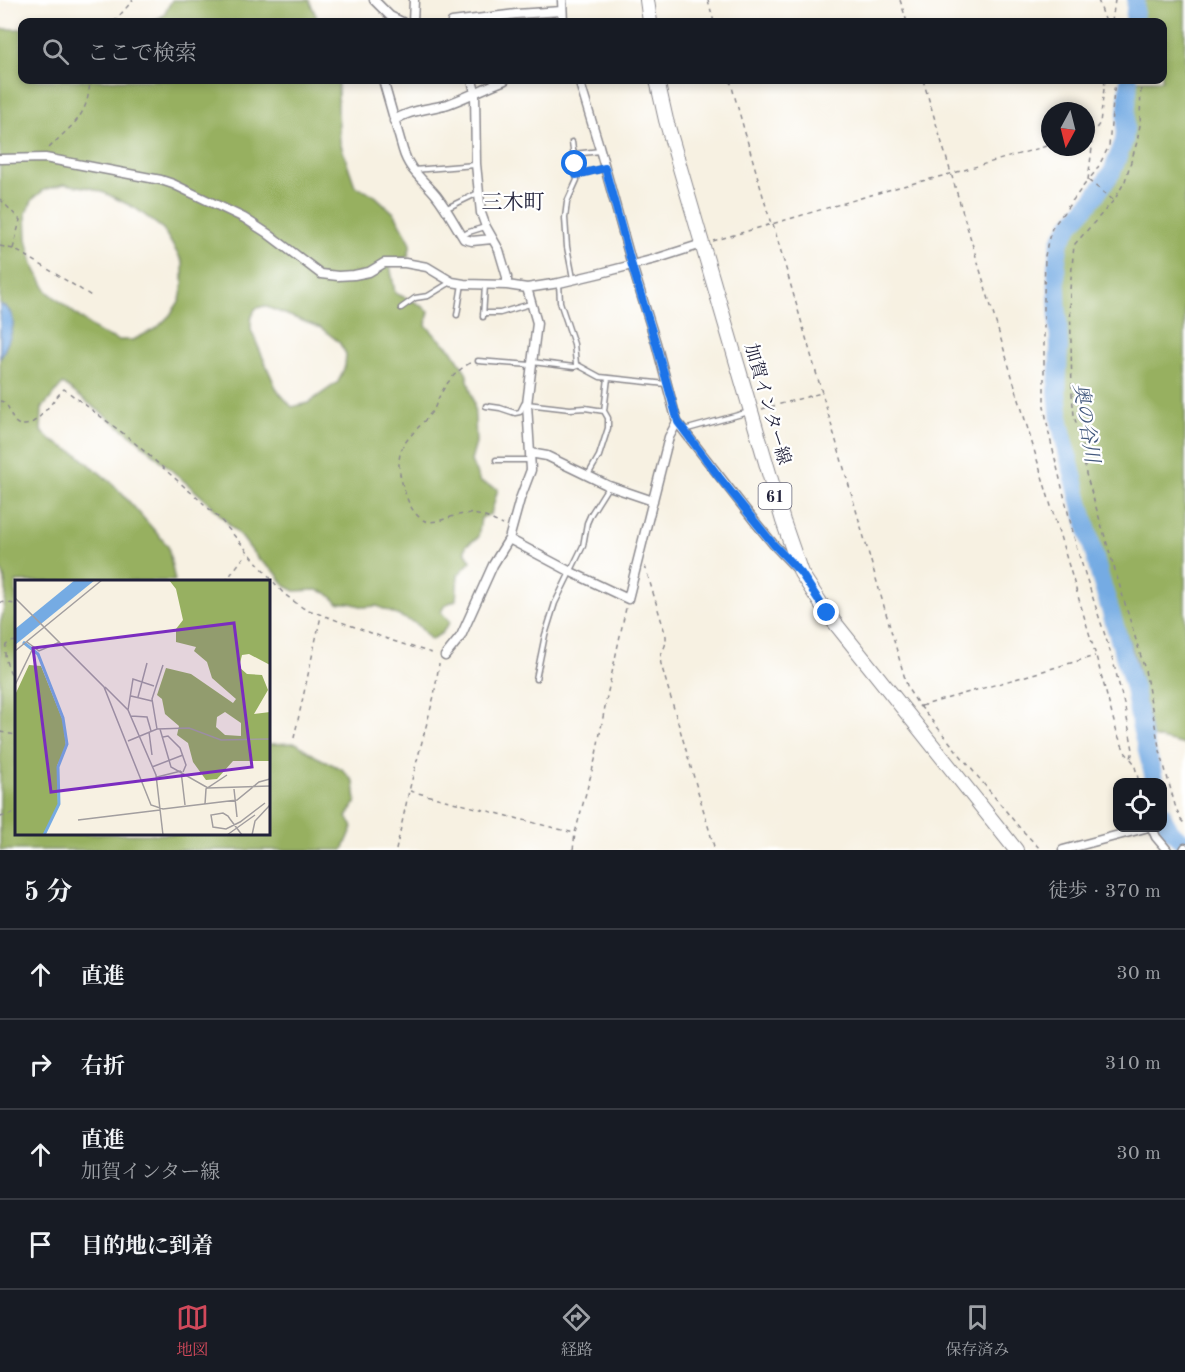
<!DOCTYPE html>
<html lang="ja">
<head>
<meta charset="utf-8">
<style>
  body { margin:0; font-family:"Old Standard TT","Noto Serif JP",serif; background:#20242c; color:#f1f3f6 }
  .controls { position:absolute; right:18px; bottom:18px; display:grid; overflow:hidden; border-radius:12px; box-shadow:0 3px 9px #0003 }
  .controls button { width:54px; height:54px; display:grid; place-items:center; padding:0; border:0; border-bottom:2px solid #363941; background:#171b24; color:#f1f3f6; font:30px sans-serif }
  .compass { position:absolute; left:1041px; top:102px; width:54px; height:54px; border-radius:50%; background:#171b24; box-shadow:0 3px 9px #0003; rotate:187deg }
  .stop { position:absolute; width:18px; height:18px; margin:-14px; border:4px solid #1a73e8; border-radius:50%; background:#fff }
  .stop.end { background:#1a73e8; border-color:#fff; box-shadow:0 2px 6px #0008 }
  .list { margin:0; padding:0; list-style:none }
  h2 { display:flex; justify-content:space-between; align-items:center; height:78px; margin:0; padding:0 24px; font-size:26px }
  h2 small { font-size:20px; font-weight:400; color:#9ea1a6 }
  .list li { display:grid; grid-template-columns:39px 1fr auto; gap:18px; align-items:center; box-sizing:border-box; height:90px; padding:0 24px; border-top:2px solid #363941 }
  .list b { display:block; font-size:22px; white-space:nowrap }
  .list p { margin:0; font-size:20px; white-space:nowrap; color:#9ea1a6 }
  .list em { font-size:20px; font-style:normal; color:#9ea1a6 }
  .icon { flex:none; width:33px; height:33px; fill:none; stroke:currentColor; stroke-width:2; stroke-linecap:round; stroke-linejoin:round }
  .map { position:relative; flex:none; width:1185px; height:850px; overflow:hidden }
  .search { position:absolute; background:#171b24; box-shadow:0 3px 9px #0003; left:18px; right:18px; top:18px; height:66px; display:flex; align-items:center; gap:15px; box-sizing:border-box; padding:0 21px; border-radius:12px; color:#9ea1a6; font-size:22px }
  .sheet { height:438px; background:#171b24 }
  nav { display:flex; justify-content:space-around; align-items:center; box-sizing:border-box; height:84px; border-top:2px solid #363941; background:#171b24; font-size:16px; color:#9ea1a6 }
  nav a { display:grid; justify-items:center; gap:3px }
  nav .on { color:#d1495b }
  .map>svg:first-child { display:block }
</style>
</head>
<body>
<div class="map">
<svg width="1185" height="850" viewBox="0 0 1185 850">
  <rect width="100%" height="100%" fill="#fff"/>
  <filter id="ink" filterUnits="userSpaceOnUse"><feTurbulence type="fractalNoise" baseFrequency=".0167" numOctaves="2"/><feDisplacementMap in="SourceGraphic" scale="12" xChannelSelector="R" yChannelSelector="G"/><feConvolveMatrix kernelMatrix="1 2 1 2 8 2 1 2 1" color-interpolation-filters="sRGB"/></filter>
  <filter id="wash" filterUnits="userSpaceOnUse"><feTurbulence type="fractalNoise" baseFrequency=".008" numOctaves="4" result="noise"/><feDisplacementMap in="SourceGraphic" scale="24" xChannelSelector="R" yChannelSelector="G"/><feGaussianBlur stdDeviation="1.35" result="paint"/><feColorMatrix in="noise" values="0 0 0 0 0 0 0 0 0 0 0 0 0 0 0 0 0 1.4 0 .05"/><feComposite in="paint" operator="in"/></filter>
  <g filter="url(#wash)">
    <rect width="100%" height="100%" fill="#f7f1e2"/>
    <path fill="#97b061" stroke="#5c694e" stroke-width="1.5" fill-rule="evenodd" d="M172,0H309L319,22H152L163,16Z
      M1141,0H1185V745L1152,737L1136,660L1118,612L1103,564L1074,456L1062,402L1064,323V258L1069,240L1088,213L1115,183L1131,145L1135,80H1162V22H1140Z
      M0,29H22V80H338V113L340,142L355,186L374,195L395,214L411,243L408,257L389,260L395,293L417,303L429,311L426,325L435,335L452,350L466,372L474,403L475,418L476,443L471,461L480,482L498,489L491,514L481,518L478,538L466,545L465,551L471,561L458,575L456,600L445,605L441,612L450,622L442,633L431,640L417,624L377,606L364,607L350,603H338L327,593L316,590L295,591L285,586L276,573L258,559L243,539L209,503L135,438L63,384L42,408L41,431L52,441L77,454L113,484L134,507L168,546L175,581L16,582V834H268L269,744L296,743L317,757L342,769L354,782L356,802L347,817L353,827L343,850H0V624C5,606 10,584 0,568ZM64,184L91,188L107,194L135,208L163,229L183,263V285L180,300L170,315L157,328L133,340H118L98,332L47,291L33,264L27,239L26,213L33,199L44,190ZM264,306L321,328L339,342L346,354L345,366L338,382L308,403L292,407L277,390L251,330V319L255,309Z"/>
    <path fill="#75abe3" stroke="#4c668f" stroke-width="1.5" d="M0,304C25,316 8,341 0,359Z"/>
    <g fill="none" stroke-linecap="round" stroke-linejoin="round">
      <path stroke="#75abe3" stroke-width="18" d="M1134,22L1136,0
        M1129,80L1124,141L1112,172L1093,199L1071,224L1060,241L1056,266L1059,347L1057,392L1060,423L1068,456L1100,577L1134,688L1140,724L1155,782
        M1162,813C1167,828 1172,834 1185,843"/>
    </g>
  </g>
  <g filter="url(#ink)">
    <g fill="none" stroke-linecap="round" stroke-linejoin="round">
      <g stroke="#8c8a8e" stroke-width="7">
        <path id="service" d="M572,142L577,180L567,202L565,218L567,247L573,278
          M574,154L600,151
          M414,170L475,165
          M576,175L605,168
          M447,208L478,193
          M462,236L469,232L485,227
          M559,283L560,302L574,344L576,364L600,377L666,384
          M401,308L415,298L428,296L451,282
          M483,313H500L530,304
          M457,315L462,284
          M483,317L485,285
          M478,361L531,365
          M532,362L574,367L577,366
          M527,404L570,409L585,408L604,411
          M486,406L500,408L515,413L520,412L524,404
          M684,430L749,412
          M496,460H530
          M588,475L599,456L608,428V418L604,411L608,378
          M536,679L545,635L555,603L583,546L587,523L591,514L608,487"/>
      </g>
      <g stroke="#8c8a8e" stroke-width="11">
        <path id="minor" d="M374,0L390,16L402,22
          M562,0L563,22
          M413,22L414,0
          M452,22L516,14L562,11
          M383,80L403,150C409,171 423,179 436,195C447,209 455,225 464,239L472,241L492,239
          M472,80L475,92L476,164L481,213L486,227L499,250L507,277V285
          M579,80L599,146L632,265L656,343L677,422L756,523L774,545L797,569
          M394,121C407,110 432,109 448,104C468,97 486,87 505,80
          M0,159L45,158L161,180L173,184L244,218L267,233L321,274L338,276L354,275L369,272L384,263H405L427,267L452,282L464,284L507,285L527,288L559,283L601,273L655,259L702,244
          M530,453L547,456L609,486L653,501
          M509,539L571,572L628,599L669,437L677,422
          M445,656L461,636L493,565L509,539L520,499L531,470L527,404L537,323L527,288
          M1152,828L1156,837L1167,850
          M1063,850L1145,828
          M1184,850L1185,848"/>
      </g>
      <g stroke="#8c8a8e" stroke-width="16">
        <path id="primary" d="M647,0L650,22
          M657,80L666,120L783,521L801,573L827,613L1016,850"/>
      </g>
      <path stroke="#8c8a8e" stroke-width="1.5" stroke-dasharray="4.5 4.5" stroke-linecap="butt" d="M708,0L714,22
        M900,0L907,22
        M1098,0L1106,22
        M114,22L133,0
        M1112,22L1115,0
        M730,80L771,224
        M923,80L1096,656L1117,733L1125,752L1134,763L1139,782
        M1105,80L1100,123L1091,135L1092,148L1088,180L1096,171L1109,146L1115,80
        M1141,80L1140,125L1137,142L1125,181L1115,199L1074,245L1070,289L1072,395L1074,415L1082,447L1086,474L1145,670L1159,747L1175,805L1181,820L1185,824
        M49,148C73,123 88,118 90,80
        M0,199L20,220L13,249
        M1113,200L1088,180L1052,228L1048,241L1045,256L1044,296V406L1049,434L1077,549L1112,657L1125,708L1133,750L1131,758
        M773,224L908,689L920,707
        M713,241L899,187L950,174L1050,145
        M0,246L13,249L25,255L93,297
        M470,363C457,370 446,383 439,397C437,401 436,405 434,409C410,441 389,444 404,489C407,500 412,513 423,520C435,527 457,511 472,514C483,515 493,520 503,525
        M0,401C14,403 7,427 25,425C39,424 54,398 64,389L128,437L203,503L220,519L284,594L303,608L393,641L435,654
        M762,409L821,393
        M645,566L666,636C667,651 658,651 661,664L715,850
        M225,582L247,553
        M0,602L16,604
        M16,641L11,642L6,645C2,661 11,671 16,685
        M920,706L1019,827L1041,850
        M921,706L1095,656
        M0,732L16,735
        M294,738L321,616
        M410,791L574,833
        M0,817L16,813
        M396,850L409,791L434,696L439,664
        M573,850L575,833L595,760L607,696L626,608"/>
      <use href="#service" stroke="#fff" stroke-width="4"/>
      <use href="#minor" stroke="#fff" stroke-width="8"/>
      <use href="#primary" stroke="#fff" stroke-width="14"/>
    </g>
  </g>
  <g fill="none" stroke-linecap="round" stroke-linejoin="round" filter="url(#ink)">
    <path stroke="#1a73e8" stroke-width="8" d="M575,164L576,175L605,168L632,266L656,344L678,422L719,477L774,545L801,573L827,613"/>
  </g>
  <g text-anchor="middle" stroke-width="4.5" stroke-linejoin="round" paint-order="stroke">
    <rect fill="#fff" stroke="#646476" stroke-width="1.5" x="758.5" y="483" width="33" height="26" rx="4.5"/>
    <g font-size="16" font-weight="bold" fill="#22223b">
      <text x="775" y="502">61</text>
    </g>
    <g font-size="18" fill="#22223b" stroke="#fff">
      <text transform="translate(768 404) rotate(74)" y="6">加賀インター線</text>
    </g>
    <g font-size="20" font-style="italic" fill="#43597e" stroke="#fff">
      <text transform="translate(1087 423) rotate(81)" y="7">奥の谷川</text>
    </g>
    <g font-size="21" fill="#22223b" stroke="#fff">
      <text x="513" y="209">三木町</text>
    </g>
  </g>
  <g transform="translate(15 580)">
    <rect width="255" height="255" fill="#f7f1e2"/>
    <path d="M154,0H255V85L234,74L227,75L224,87L232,94L247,95L253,110L239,134L255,132V181H218L202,199L191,200L178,182L173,163L162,155L164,146L150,134L147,119L142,115L151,88L176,94L218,123L221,119L197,98L192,82L179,71L181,67L161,62V49L168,40L161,9ZM210,132L226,143V156L210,155L201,147L202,137ZM14,85L26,86L48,141L51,166L42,186L43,225L28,255H0V115Z" fill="#97b061" fill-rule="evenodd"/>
    <path d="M60,0H80L0,65V49Z" fill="#75abe3"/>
    <path fill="none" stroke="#75abe3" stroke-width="3" d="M8,62L23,74L48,138L52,164L43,187L44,224L29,255"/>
    <path fill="none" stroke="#a29e9f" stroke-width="1.5" d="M0,18L89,107L136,225L148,229L222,220L244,202L255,199M12,62L24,71L45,62M0,71L87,0M0,105L19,66M90,107L113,130L141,195L148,255M116,116L137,121M123,117L132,83M113,130L118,99L139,106M116,136L132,137L136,151M142,149L137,119L148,85M145,149L156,187L193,208L255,206M134,152L137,175M148,157L153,156L165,168L171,185L168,192M113,161L142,149L174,148L206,160L255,159M137,187L168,175M166,191L170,225M142,197L166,191M219,209L222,237M190,224L191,209L212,195M63,240L145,230M212,255L240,235M227,255L215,239L213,236L208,233L196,235L198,247L211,249L225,242L250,223M237,255L240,241L255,225"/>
    <path fill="#7b2cbf" fill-opacity="0.15" stroke="#7b2cbf" stroke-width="3" d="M219,43L237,187L36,212L18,68Z"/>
    <rect width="255" height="255" fill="none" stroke="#22223b" stroke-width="3"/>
  </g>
</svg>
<div class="controls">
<button><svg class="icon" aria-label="locate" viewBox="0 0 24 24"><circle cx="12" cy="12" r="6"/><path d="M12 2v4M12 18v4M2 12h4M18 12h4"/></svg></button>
</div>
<svg class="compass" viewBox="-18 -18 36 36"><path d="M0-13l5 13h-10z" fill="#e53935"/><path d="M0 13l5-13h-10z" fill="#9ea1a6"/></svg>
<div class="stop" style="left:575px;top:164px"></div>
<div class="stop end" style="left:827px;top:613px"></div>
<div class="search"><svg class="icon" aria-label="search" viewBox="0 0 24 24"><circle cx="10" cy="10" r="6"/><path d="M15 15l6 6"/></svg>ここで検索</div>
</div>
<section class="sheet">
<h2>5 分<small>徒歩 · 370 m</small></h2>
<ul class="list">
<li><svg class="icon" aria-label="ahead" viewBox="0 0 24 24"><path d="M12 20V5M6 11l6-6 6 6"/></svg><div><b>直進</b></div><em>30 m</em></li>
<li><svg class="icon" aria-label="right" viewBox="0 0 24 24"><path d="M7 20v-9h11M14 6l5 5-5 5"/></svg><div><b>右折</b></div><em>310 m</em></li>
<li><svg class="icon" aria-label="ahead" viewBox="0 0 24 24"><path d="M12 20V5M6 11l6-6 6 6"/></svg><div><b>直進</b><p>加賀インター線</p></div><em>30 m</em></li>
<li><svg class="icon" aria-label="arrive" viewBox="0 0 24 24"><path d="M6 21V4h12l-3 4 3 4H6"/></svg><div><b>目的地に到着</b></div></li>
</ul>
</section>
<nav>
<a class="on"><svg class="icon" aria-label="map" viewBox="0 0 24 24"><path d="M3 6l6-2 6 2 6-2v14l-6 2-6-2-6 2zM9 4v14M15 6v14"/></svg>地図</a>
<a><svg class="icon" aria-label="directions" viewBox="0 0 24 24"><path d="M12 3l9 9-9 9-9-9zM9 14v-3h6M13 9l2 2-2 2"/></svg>経路</a>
<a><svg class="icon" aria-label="saved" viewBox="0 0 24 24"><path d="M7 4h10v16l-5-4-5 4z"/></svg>保存済み</a>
</nav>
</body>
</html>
